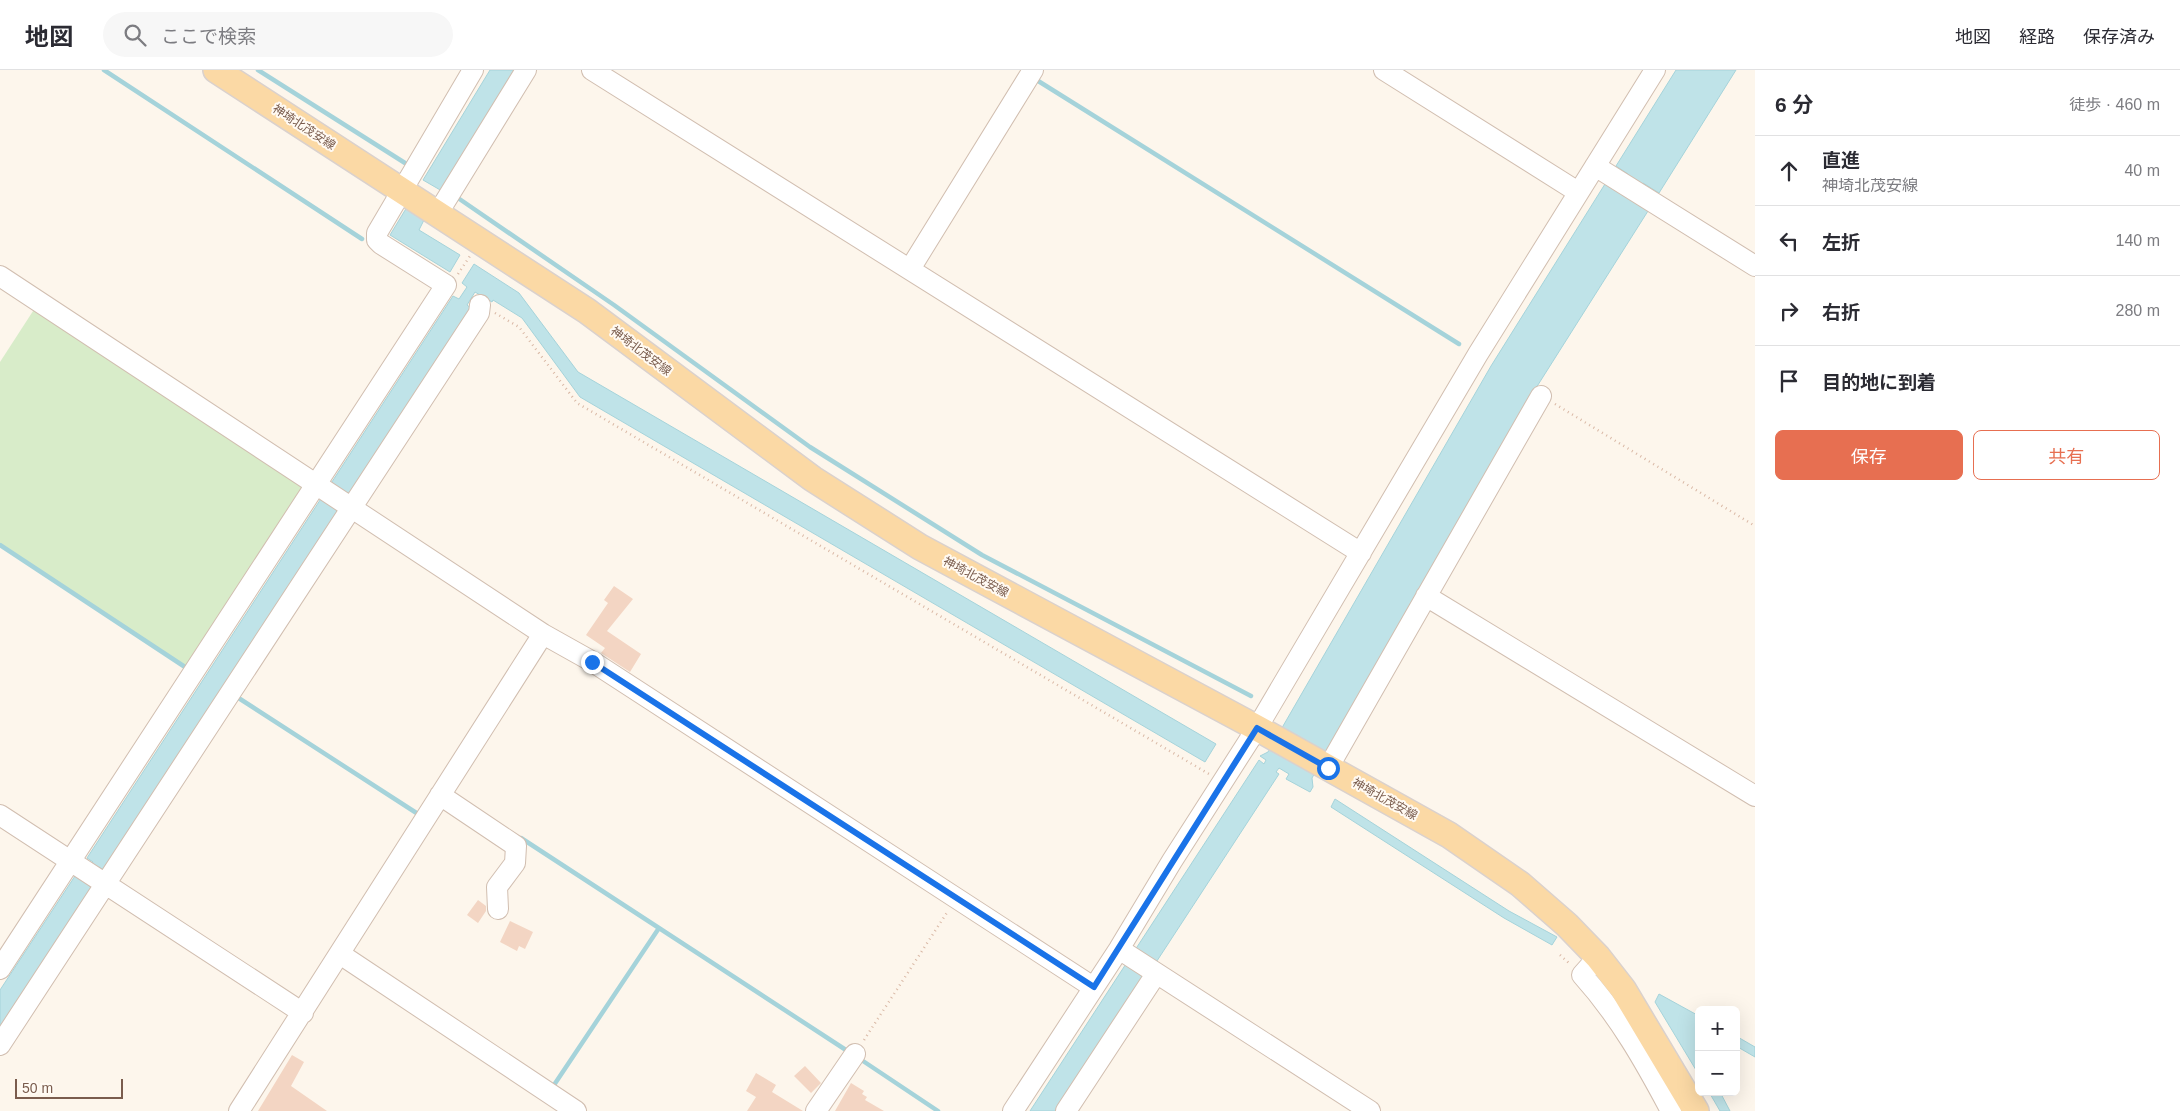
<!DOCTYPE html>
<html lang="ja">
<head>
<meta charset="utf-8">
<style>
  body { margin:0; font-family:Helvetica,"Noto Sans JP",sans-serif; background:#f7f7f7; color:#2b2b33 }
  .controls { position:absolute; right:15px; bottom:15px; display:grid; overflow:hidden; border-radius:8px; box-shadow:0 5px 20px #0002 }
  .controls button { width:45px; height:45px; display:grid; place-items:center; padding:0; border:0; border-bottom:1px solid #e1e1e2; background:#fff; color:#2b2b33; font:25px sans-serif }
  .scale { position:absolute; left:15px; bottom:12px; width:108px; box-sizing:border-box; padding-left:5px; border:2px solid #7a5c4d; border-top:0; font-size:14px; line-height:18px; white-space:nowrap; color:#7a5c4d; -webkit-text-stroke:4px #fffaf3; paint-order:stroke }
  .stop { position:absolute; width:15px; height:15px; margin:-11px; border:4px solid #1a73e8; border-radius:50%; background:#fff }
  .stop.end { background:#1a73e8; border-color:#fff; box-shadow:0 1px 5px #0008 }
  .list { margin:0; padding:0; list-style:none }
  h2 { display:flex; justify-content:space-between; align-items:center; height:65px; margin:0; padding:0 20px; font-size:21px }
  h2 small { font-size:16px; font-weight:400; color:#7c7c81 }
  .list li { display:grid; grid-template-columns:32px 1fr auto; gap:15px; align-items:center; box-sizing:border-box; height:70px; padding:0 20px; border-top:1px solid #e1e1e2 }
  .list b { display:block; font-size:19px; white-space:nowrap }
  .list p { margin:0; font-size:16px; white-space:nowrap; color:#7c7c81 }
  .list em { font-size:16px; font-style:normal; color:#7c7c81 }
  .actions { display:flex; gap:10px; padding:15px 20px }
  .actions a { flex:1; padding:11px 0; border:1px solid #e76f51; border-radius:8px; text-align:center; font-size:18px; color:#e76f51 }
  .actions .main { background:#e76f51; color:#fff }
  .icon { flex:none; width:28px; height:28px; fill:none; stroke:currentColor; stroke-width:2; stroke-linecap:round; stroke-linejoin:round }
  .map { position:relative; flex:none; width:1755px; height:1041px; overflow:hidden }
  header { display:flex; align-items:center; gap:30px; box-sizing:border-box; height:70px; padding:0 25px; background:#fff; border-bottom:1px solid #e1e1e2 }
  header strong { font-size:24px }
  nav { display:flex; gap:28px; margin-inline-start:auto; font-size:18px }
  .search { width:350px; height:45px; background:#f7f7f7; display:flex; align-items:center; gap:12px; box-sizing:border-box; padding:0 18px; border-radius:28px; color:#7c7c81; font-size:19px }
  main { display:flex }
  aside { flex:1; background:#fff }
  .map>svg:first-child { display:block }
</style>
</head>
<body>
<header>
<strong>地図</strong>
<div class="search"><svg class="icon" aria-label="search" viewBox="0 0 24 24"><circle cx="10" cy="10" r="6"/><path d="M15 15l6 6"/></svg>ここで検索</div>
<nav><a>地図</a><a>経路</a><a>保存済み</a></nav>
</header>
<main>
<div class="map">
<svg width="1755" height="1041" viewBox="0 0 1755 1041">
  <rect width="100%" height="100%" fill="#fdf6ec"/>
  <path fill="#d8ecc9" d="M35,238L305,416L188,598L0,474V292Z"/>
  <path fill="#bfe3e8" stroke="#a5d3da" d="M490,0H515L442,121L423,110Z
    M1676,0H1736L1659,123L1643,113L1632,131L1648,141L1536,318L1312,708L1313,717L1310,722L1286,709L1289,704L1279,698L1276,702L1279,704L1059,1041H1030L1259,690L1264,694L1266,690L1260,686L1268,682L1491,296L1605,114L1617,121L1628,104L1616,96Z
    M407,137L425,148L419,160L460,185L450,202L390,165Z
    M474,194L519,223L578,302L1216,674L1205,692L580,327L522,248L493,230L492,232L475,222L467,235L472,239L105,801L99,797L87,814L93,819L0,961V920L75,806L81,810L93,792L87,788L453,226L459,229L467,217L462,213Z
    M1335,729L1509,841L1557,867L1552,875L1504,848L1331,737Z
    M1659,924L1699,946V1005L1655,932Z
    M1736,966L1755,977V987L1736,976Z
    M1709,1022H1720L1730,1041H1720Z"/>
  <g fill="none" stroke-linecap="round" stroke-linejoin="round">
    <path stroke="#a5d3da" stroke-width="4.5" d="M104,0L362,169
      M258,0L405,93
      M1035,9L1459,274
      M458,128L614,235L810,377L982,485L1251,626
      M0,475L185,597
      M237,627L418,744
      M521,768L849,982
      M860,989L938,1041
      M554,1015L659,858"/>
  </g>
  <path fill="#f3d5c3" d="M614,516L633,529L607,561L641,584L630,602L601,583L605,578L586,565L608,533L604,530Z
    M478,830L486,836V841L478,853L467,845Z
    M510,851L533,862L525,879L519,876L517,881L500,872Z
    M292,985L304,992L291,1016L327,1041H258Z
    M805,996L821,1013L811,1023L794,1006Z
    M756,1003L776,1015L772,1022L803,1041H747L756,1027L746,1021Z
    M851,1013L864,1021L862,1024L867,1027L865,1030L884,1041H835Z"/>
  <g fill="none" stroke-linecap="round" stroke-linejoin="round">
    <g stroke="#d1beb0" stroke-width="22">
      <path id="minor" d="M592,0L1361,483
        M1384,0L1578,122
        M1595,96L1755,196
        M438,143L526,0
        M910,199L1033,0
        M0,206L543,564L593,592L1093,917
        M1426,526L1755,726
        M1328,698L1541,326
        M440,725L516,776L515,793L497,817L498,839
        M0,745L303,943
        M1119,879L1370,1041
        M340,884L576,1041
        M1598,887L1582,905C1619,946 1645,992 1671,1041
        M0,899L446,215L381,174L377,170V163L473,0
        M0,975L479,243L480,235
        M239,1041L543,564
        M816,1041L855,984
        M1013,1041L1119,879L1172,791L1257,658L1478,284L1655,0
        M1066,1041L1156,904"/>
    </g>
    <g stroke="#dad1cd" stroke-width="28">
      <path id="major" d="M216,0L587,241L813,409L920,477L1257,658L1449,765L1520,814L1567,855L1598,887L1623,919L1696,1041"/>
    </g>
    <path stroke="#d9b8a5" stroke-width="2.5" stroke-dasharray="1 4" stroke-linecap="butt" d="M458,204L470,186
      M495,243L519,257L577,333L1209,704
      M1555,334L1755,456
      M1560,885L1570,894
      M864,970L948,841"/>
    <use href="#minor" stroke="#fff" stroke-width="20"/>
    <use href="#major" stroke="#fbd9a5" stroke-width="25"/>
  </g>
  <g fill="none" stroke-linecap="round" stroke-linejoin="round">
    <path stroke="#1a73e8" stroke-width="6" d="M592,592L1094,917L1257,658L1328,698"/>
  </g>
  <g text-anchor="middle" stroke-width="4" stroke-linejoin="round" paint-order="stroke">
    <g font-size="12" fill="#7a5c4d" stroke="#fffaf3">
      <text transform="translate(304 57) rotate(33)" y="4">神埼北茂安線</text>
      <text transform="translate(641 281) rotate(37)" y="4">神埼北茂安線</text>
      <text transform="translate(976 507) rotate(28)" y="4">神埼北茂安線</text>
      <text transform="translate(1385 729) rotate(29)" y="4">神埼北茂安線</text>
    </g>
  </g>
</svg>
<div class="controls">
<button>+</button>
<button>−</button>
</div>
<div class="scale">50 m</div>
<div class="stop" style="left:1328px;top:698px"></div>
<div class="stop end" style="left:592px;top:592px"></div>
</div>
<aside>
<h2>6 分<small>徒歩 · 460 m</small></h2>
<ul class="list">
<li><svg class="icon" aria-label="ahead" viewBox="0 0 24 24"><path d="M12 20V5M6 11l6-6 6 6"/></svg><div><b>直進</b><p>神埼北茂安線</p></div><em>40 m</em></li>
<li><svg class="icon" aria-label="left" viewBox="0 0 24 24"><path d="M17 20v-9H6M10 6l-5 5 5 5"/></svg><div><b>左折</b></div><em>140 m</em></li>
<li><svg class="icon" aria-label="right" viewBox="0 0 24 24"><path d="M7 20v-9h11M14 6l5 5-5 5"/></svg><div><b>右折</b></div><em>280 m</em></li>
<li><svg class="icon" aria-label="arrive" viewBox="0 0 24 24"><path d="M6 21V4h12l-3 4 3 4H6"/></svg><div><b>目的地に到着</b></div></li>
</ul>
<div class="actions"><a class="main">保存</a><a>共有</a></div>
</aside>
</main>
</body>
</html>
